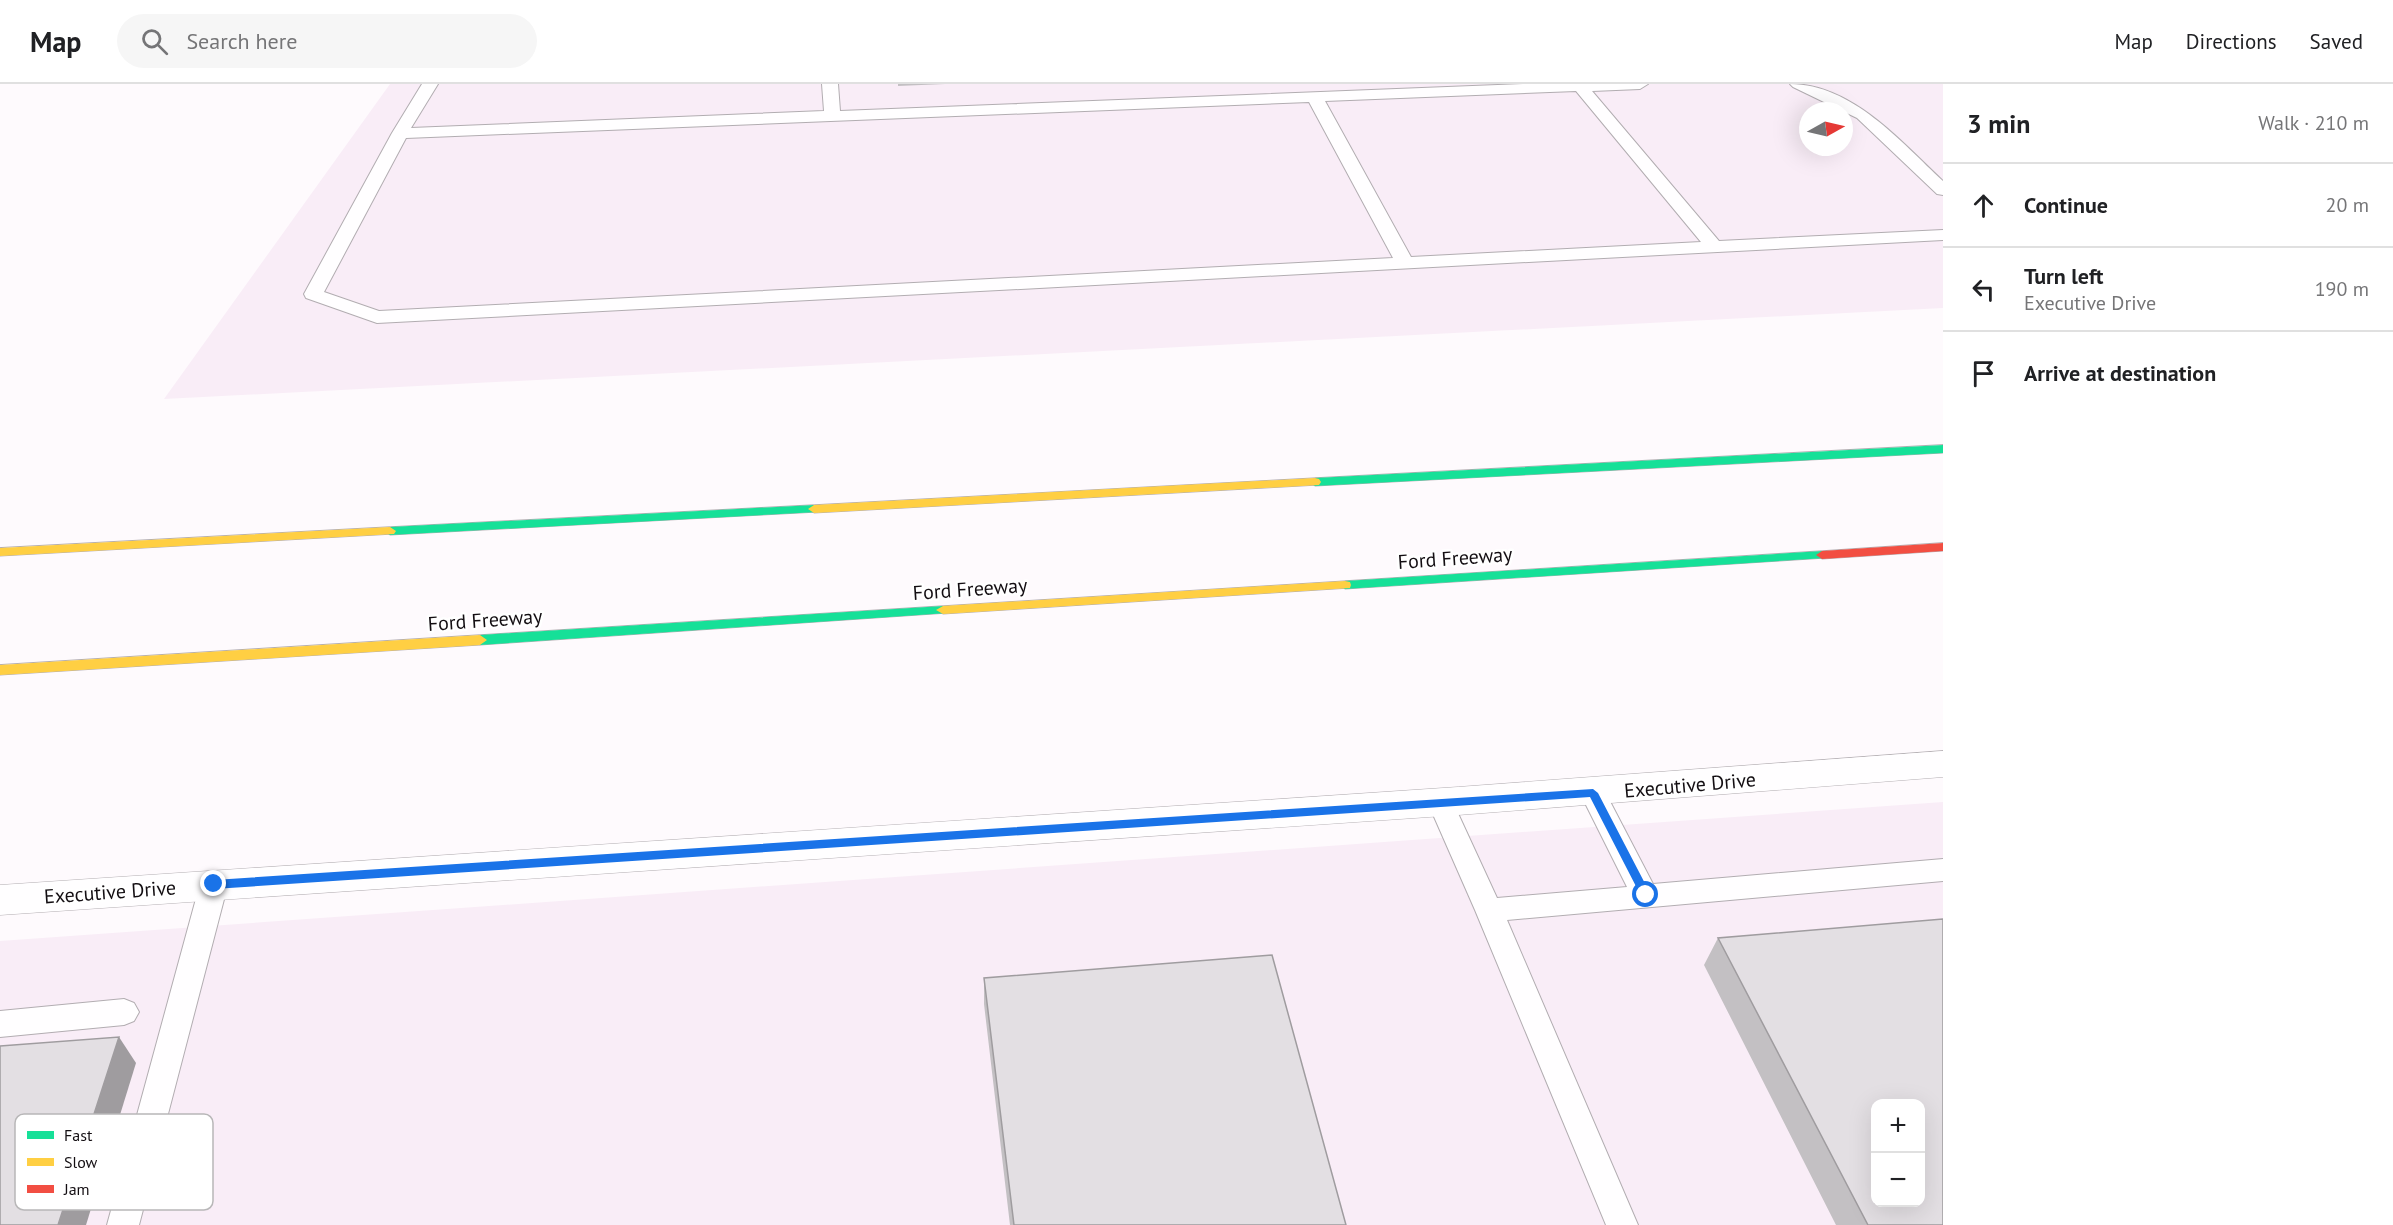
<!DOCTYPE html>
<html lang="en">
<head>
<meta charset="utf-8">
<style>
  body { margin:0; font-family:"PT Sans",sans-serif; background:#f6f6f6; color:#202124 }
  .controls { position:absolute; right:18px; bottom:18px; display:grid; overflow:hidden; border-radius:12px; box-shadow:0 6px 24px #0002 }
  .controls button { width:54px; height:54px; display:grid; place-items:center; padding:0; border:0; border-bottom:2px solid #e0e0e0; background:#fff; color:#202124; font:30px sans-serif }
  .compass { position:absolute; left:1799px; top:18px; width:54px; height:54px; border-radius:50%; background:#fff; box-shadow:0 6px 24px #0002; rotate:82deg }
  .stop { position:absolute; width:18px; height:18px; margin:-14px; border:4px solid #1a73e8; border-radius:50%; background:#fff }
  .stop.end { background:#1a73e8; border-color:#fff; box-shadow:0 2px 6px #0008 }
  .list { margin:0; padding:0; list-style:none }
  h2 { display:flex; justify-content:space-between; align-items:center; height:78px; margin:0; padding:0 24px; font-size:26px }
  h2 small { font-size:20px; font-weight:400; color:#757577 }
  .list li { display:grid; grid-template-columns:39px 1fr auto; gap:18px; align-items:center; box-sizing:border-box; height:84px; padding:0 24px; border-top:2px solid #e0e0e0 }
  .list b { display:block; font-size:22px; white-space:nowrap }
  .list p { margin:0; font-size:20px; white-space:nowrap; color:#757577 }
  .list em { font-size:20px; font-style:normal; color:#757577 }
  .icon { flex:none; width:33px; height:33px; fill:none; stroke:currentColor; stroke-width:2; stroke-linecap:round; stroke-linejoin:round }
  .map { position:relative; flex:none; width:1943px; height:1141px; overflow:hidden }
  header { display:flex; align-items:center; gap:36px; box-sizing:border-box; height:84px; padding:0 30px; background:#fff; border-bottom:2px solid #e0e0e0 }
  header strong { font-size:28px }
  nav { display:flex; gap:33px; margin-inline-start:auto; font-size:21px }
  .search { width:420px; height:54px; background:#f6f6f6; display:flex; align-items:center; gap:15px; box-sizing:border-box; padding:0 21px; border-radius:33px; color:#757577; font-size:22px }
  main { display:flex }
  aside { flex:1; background:#fff }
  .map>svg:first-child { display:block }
</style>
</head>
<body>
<header>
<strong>Map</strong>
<div class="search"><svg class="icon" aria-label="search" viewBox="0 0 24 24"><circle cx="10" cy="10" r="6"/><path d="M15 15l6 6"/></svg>Search here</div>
<nav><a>Map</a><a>Directions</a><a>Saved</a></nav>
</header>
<main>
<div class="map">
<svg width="1943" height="1141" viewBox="0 0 1943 1141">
  <rect width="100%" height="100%" fill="#fefafd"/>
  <path fill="#f9edf7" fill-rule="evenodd" d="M390,0H1943V224L164,315ZM1808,27H1844V63H1808Z
    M1943,718V1141H0V857ZM1876,1020H1920V1118H1876Z"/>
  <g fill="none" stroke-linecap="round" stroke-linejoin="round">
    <g stroke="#b2adb1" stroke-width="2">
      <path id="lane" d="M422,0H438L411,44L824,27L822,0H838L840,27L1523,0H1648L1640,5L1592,7L1719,157L1943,146V156L377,239L306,214L304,210L392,49ZM1576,7L1701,158L1411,173L1325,17ZM1309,18L1393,174L379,227L324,208L406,54Z
        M1790,0C1852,0 1901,58 1943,97V111L1937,110L1857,34L1793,3Z
        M1593,699L1602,702L1653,800L1943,775V797L1507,836L1638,1141H1606L1475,826L1428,719L1432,712L1441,709L1450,712L1497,814L1627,803L1580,709L1584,702Z
        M214,789L224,792L228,800L139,1141H107L200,800L204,792Z
        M124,915L134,919L139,928L134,937L124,941L0,953V927Z"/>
    </g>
    <g stroke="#b2adb1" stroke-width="1">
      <path id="street" d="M1943,667V693L1458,731L0,831V801L1458,703Z"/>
    </g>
    <g stroke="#b2adb1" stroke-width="1">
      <path id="fast" d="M1943,361V369L1315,402L1309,398L1315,394Z
        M814,421L820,425L818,428L390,451L384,447L390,443Z
        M1822,467L1828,471L1826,474L1345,505L1339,501L1345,497Z
        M943,522L950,526L948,529L480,561L473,556L480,551Z"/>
    </g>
    <g stroke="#b2adb1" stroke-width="1">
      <path id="slow" d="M1315,394L1319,395L1321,398L1319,401L814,429L808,425L814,421Z
        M390,443L396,447L394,450L0,472V464Z
        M1345,497L1350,498L1351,501L1350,504L943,530L936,526L943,522Z
        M480,551L487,556L480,561L0,591V581Z"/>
    </g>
    <g stroke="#b2adb1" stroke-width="1">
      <path id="jam" d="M1943,459V467L1822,475L1816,471L1822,467Z"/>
    </g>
    <use href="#lane" fill="#fffeff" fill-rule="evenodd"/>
    <use href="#street" fill="#fffeff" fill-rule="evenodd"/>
    <use href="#fast" fill="#16e098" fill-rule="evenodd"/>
    <use href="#slow" fill="#ffcf43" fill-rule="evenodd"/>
    <use href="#jam" fill="#f24e42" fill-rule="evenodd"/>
  </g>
  <path fill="#c3c0c3" d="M898,0H945L898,2Z
    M1718,854L1943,1141H1836L1704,881Z
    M984,894L1346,1141H1010L984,920Z"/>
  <path fill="#9f9c9f" d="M119,953L136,979L86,1141H58Z"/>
  <path fill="#e3dfe3" stroke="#9f9c9f" stroke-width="1.5" fill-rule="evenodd" d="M1943,835V1141H1868L1718,854ZM1875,1020H1920V1119H1875Z
    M1272,871L1346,1141H1014L984,894Z
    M119,953L58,1141H0V962Z"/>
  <path fill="#1a73e8" d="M1593,705L1598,709L1651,811L1649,814H1642L1590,713L214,805L208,800L214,796Z"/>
  <g text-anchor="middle" stroke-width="5" stroke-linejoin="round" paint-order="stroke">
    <g font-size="20" fill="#130e12" stroke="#fff">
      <text transform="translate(1455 474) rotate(-4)" y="7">Ford Freeway</text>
      <text transform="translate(970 505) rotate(-4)" y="7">Ford Freeway</text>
      <text transform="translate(485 536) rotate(-4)" y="7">Ford Freeway</text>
      <text transform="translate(1690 701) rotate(-5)" y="7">Executive Drive</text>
      <text transform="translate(110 808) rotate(-4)" y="7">Executive Drive</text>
    </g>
  </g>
  <rect x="15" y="1030" width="198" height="96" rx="9" fill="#fff" stroke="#b8b7b8" stroke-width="1.5"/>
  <rect x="27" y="1047" width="27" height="8" fill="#16e098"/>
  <rect x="27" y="1074" width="27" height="8" fill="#ffcf43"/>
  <rect x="27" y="1101" width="27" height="8" fill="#f24e42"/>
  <g font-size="16" fill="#130e12">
    <text x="64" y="1057">Fast</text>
    <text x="64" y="1084">Slow</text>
    <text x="64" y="1111">Jam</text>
  </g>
</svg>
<div class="controls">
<button>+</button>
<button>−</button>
</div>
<svg class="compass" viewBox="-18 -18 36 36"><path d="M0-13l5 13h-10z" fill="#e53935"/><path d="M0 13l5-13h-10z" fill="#757577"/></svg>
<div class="stop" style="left:1646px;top:811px"></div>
<div class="stop end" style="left:214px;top:800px"></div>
</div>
<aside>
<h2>3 min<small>Walk · 210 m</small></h2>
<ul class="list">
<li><svg class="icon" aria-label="ahead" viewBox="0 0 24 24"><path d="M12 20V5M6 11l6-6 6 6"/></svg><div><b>Continue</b></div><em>20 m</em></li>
<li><svg class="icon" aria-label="left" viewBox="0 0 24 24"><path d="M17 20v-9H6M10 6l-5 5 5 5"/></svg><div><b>Turn left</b><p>Executive Drive</p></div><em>190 m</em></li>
<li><svg class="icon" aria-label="arrive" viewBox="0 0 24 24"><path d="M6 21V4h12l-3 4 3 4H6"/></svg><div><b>Arrive at destination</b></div></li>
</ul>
</aside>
</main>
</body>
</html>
